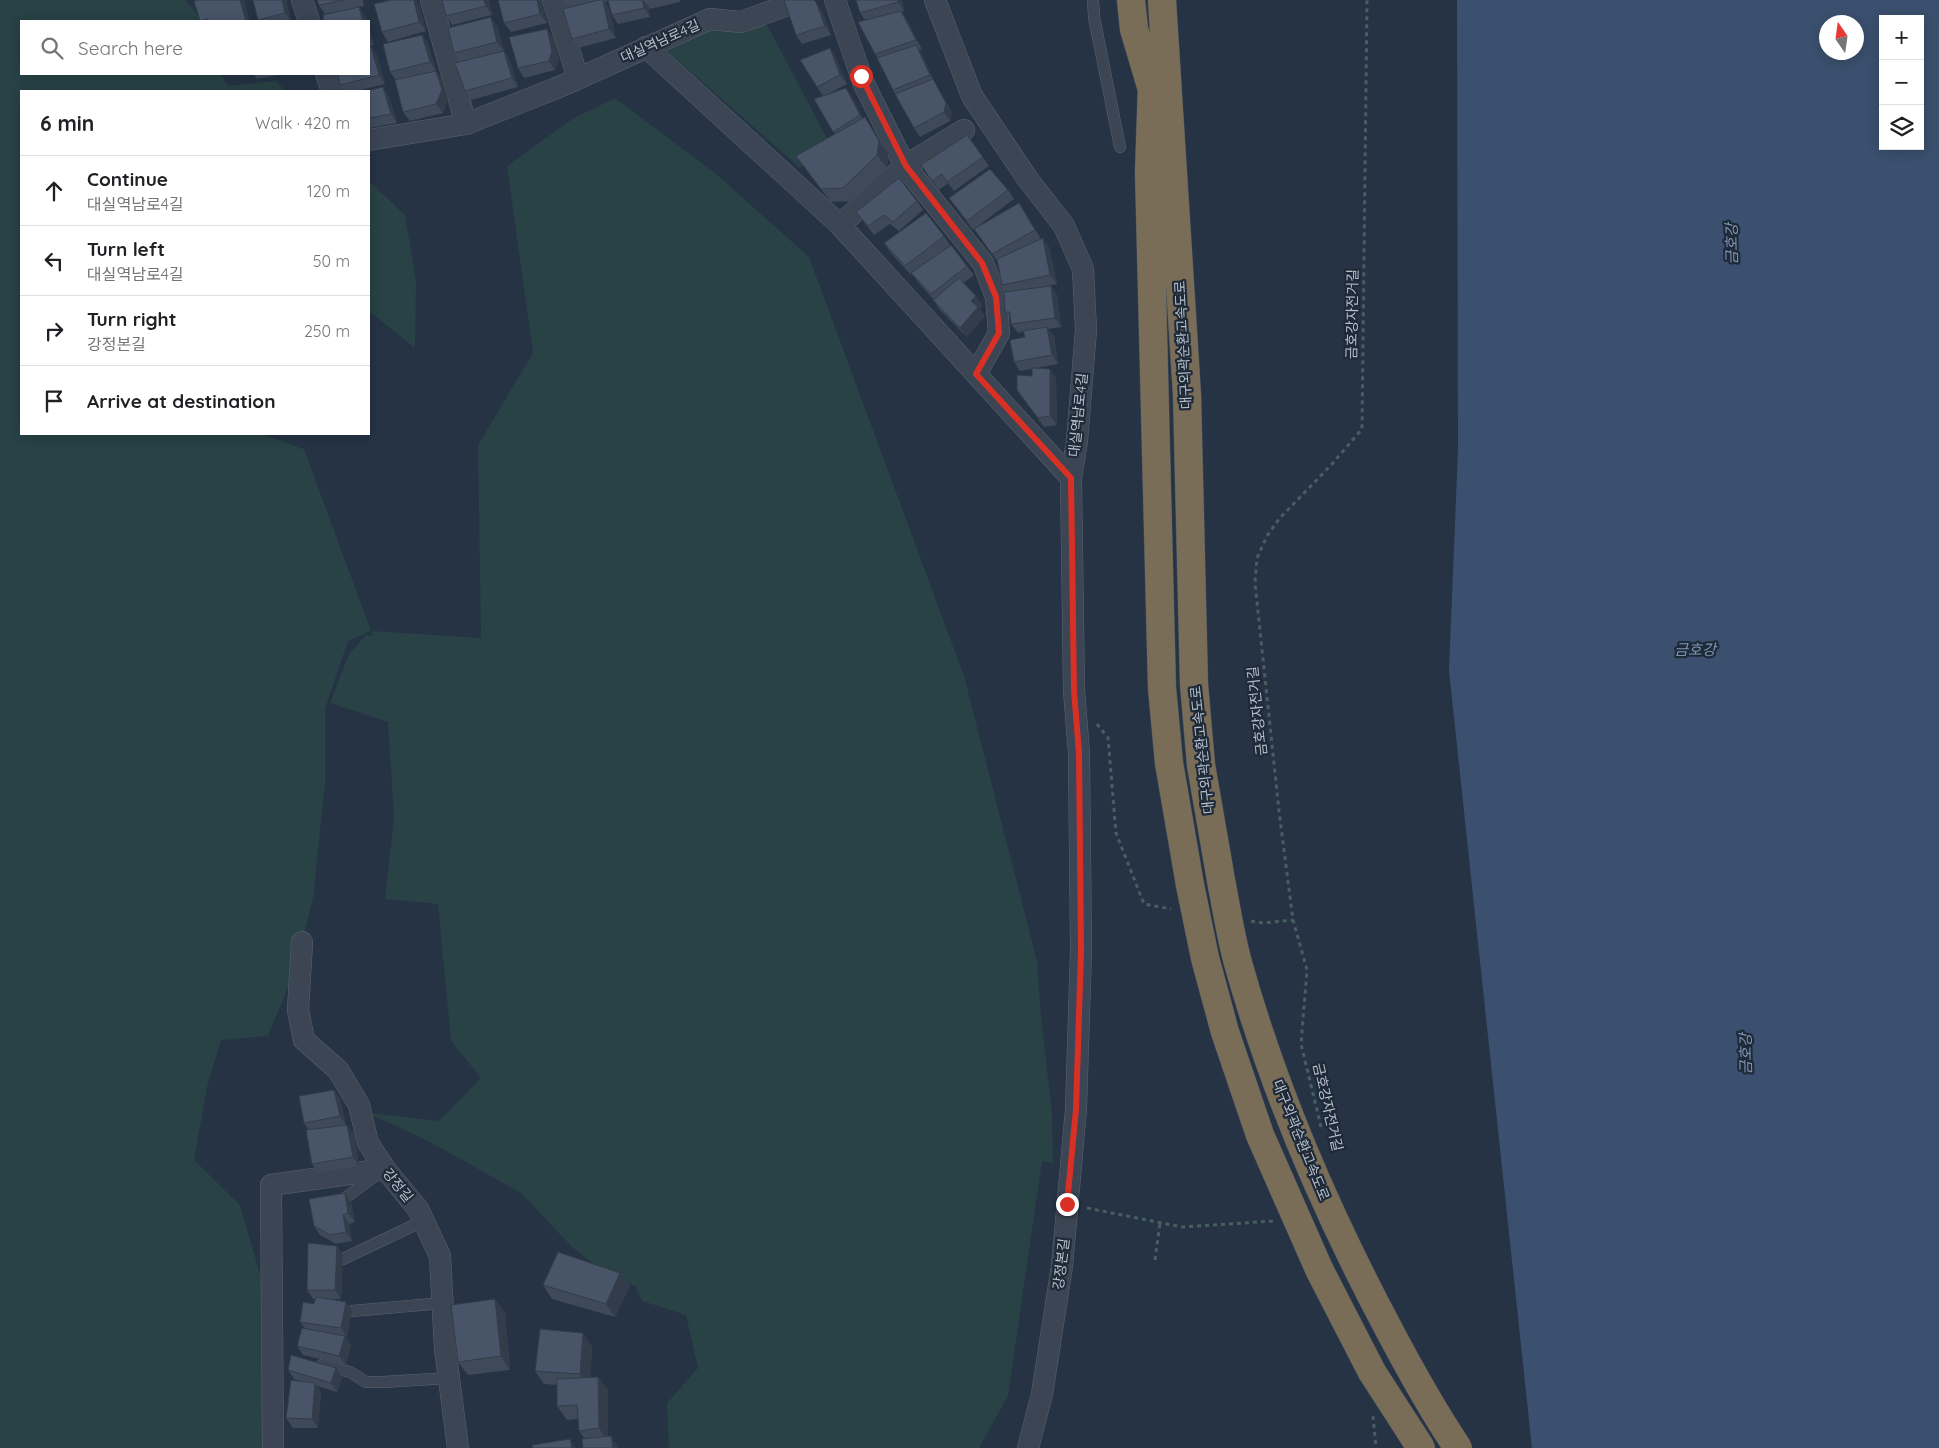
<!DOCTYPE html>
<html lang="en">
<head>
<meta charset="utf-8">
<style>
  body { margin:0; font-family:Quicksand,"Noto Sans KR",sans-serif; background:#f6f6f6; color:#202124 }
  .controls { position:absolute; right:15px; top:15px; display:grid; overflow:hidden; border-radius:0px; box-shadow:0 2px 12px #0003 }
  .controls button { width:45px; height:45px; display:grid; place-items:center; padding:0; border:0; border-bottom:1px solid #e0e0e0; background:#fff; color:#202124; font:25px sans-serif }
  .compass { position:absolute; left:1819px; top:15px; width:45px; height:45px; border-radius:50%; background:#fff; box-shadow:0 2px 12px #0003; rotate:347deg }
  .stop { position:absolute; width:15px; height:15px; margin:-11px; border:4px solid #d93025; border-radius:50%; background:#fff }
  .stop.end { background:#d93025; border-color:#fff; box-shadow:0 1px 5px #0008 }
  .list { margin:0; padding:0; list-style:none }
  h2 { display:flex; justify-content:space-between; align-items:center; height:65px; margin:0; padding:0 20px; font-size:21px }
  h2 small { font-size:16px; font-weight:400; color:#757577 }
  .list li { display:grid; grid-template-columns:32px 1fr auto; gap:15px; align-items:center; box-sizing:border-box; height:70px; padding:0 20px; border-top:1px solid #e0e0e0 }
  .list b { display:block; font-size:19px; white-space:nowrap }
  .list p { margin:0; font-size:16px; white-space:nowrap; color:#757577 }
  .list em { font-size:16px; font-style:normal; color:#757577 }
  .icon { flex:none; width:28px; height:28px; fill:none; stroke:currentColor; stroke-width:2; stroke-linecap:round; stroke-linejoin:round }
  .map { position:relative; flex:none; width:1939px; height:1448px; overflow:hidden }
  .search { position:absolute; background:#fff; box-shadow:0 2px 12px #0003; left:20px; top:20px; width:350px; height:55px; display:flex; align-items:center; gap:12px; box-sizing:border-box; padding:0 18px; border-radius:0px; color:#757577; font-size:19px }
  .panel { position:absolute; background:#fff; box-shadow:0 2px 12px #0003; left:20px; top:90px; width:350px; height:345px; border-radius:0px }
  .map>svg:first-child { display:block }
</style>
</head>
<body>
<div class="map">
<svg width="1939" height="1448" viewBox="0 0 1939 1448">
  <rect width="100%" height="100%" fill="#263345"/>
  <path fill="#284245" d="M0,0H185L197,13L200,21H21V74H222L227,86L276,81L285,91H21V434H261L304,449L371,631L481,638L478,445L533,353L507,166L574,118L615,98L715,173L809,257L964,676L1037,961L1041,1016L1052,1114L1053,1163L1042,1161L1008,1396L979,1448H669L667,1403L698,1368L686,1315L642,1301L635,1286L607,1275L571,1246L521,1193L428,1141L368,1113L439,1121L481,1078L451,1041L438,904L385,899L394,817L388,722L330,703L349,654L366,635L373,636L371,631L348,641L325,709V783L313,898L295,970L268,1036L221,1040L207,1087L194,1160L240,1205L260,1274L283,1425L267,1448H0Z
    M763,17L831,146L800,168L667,51L714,27Z
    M369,181L405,215L416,281L415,348L369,311Z"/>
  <path fill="#3b506e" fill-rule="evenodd" d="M1457,0H1939V1448H1532L1449,671L1458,450ZM1883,19H1920V146H1883ZM1826,22H1856V52H1826Z"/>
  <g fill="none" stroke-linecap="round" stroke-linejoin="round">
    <g stroke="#596371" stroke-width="12">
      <path id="lane" d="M1093,0L1094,17L1120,147
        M337,1204L379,1173
        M343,1259L423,1221
        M352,1311L443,1303
        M322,1365L350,1372L366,1382H383L449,1378"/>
    </g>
    <g stroke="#596371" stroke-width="22">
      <path id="street" d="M302,0L309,21
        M431,0L466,124
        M553,0L578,78
        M835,0L863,82L905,166L983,263L996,297L999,333L976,374
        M935,0L972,96L1027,178L1064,226L1083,269L1086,330L1077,441L1071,478L1074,691L1079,753L1081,951L1076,1109L1062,1266L1042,1394L1028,1448
        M646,47L840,225L1071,478
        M326,74L332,91
        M369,140L466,124L564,85L710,19L741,22L802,0
        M840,225L905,166L964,130
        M302,942L298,1010L304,1040L338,1070L359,1105L368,1143L385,1169L418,1209L440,1256L445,1348L458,1448
        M273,1448L271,1185L385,1169"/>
    </g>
    <g stroke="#45505e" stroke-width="29">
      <path id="highway" d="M1131,0L1134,29L1153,93
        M1162,0L1187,395L1194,684L1201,765L1222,886
        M1152,84L1149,172L1162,688L1169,763L1190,885"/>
    </g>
    <path stroke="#465f61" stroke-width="3" stroke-dasharray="4 4" stroke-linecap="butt" d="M1097,724L1108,738L1116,833L1144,904L1171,909
      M1251,921L1263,923L1293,920
      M1321,1127L1301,1044L1307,970L1293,920L1279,811L1255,583L1257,558L1267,536L1279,519L1332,464L1362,429L1367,0
      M1087,1208L1182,1227L1274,1221
      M1155,1260L1160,1223
      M1373,1416L1376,1448"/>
    <use href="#lane" stroke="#3b4554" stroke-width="11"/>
    <use href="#street" stroke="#3b4554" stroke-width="21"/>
    <use href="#highway" stroke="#7a6d57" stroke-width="28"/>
    <g stroke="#45505e" stroke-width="29" stroke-linecap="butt">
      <path id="highway-bridge" d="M1190,885L1205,958L1225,1032L1260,1135L1319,1269L1372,1372L1421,1448
        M1222,886C1227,911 1231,938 1238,963C1273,1088 1325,1209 1386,1324C1408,1366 1431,1408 1458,1448"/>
    </g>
    <use href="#highway-bridge" stroke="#7a6d57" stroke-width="28"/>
  </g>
  <path fill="#3e495a" d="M253,0H286L291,21H259Z
    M317,0H363L364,6L359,7L365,16L367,21H324L343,11L325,14L319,5Z
    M489,0L492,15L452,25L446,16Z
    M541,0L547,23L511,32L504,23Z
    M563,0H607L608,1L605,2L609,8L616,38L578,48L572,39L568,8Z
    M608,0H680V2L650,9L648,6L650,17L618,24L612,15Z
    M856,0H902L904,11L902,12L907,20L922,49L919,50L922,54L935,83L952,112L950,121L920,137L914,128L893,90L878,58L875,54L865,20L860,13Z
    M419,5L426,31L388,42L382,32Z
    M822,11L831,35L802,44L796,35Z
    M497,26L504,51L510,60L518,87L471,100L465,91L460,62L454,53Z
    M369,27L374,45L369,46Z
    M547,29L553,38L559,60L555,70L524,78L518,68Z
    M422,35L428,44L436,71L442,80L448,99L443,113L410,121L403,112L396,80L390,72Z
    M371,46L377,55L385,84L356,91H345L340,85Z
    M830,48L836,58L847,84L826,95L852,97L863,118L874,131L888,154L887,168L852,201L831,202L796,156L835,134L814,99L823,96L817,87Z
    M253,74H283L257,79Z
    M369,91L389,96L397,123L369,128Z
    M967,135L989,166L954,191L948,183L939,190L921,165Z
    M1008,190L1014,199L973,230L949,198Z
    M917,201L923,210L899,231L890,224L874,235L856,212Z
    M1025,212L1041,239L1049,247L1057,284L1044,287L1051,286L1057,295L1061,327L1048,329L1054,336L1058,364L1036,368L1056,378L1057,425L1044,427L1017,390L1032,376V369L1020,371L1014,362L1025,337L1023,332L1018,333L1011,324V320L1005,312L1007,292L1002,285L998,262L974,229Z
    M944,236L950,245L937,255L967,266L974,275L963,283L982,305L980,309L985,316L967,337L939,309L933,299L918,282L912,274L911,275L890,252L884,243Z
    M334,1090L340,1099L346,1125L354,1134L359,1166L318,1173L312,1164L309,1130L304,1123Z
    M345,1193L351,1202L355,1222L349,1224L352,1241L336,1244L320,1235L314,1226Z
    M337,1246L343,1255L341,1299H330L346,1302L352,1311L347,1337L345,1336L351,1345L346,1365L303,1355L297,1346L305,1328L300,1322L314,1304L315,1299H313L307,1290Z
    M543,1285L630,1286L615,1317L552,1299Z
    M505,1312L510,1370L468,1375L458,1362Z
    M583,1333L592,1347L590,1377H598L608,1390V1436L617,1445L585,1439L579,1431L578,1419L567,1420L557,1406V1385L544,1384L535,1371Z
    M336,1368L342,1377L337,1392L317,1386L321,1392L318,1428H293L286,1418L300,1381L294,1379L288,1370Z"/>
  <path fill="#323c4a" d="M240,0H244L250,21H246Z
    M282,0H286L291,21L285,13Z
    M414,0H416L419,5L426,31L419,22Z
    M484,0H489L492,15L486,6Z
    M537,0H541L547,23L540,14Z
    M603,0L609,8L616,38L609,29Z
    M642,0H643L648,6L650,17L644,8Z
    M898,0H902L904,11L898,2Z
    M816,2L822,11L831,35L825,26Z
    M359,7L365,16L367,21H363Z
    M901,11L907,20L922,49L916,40Z
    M491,17L497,26L504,51L497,42Z
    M369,27L374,45L369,38Z
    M547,29L553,38L559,60L555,70L549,61Z
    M422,35L428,44L436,71L430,62Z
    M916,45L922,54L935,83L952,112L950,121L944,112L934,81L930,75Z
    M371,46L377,55L385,84L379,75Z
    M830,48L836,58L847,84L840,75Z
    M504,51L510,60L518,87L512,78Z
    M436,71L442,80L448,99L443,113L436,104Z
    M383,87L389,96L397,123L391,114Z
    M846,88L852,97L866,124L860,115Z
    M865,117L874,131L888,154L887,168L877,155Z
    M1019,203L1025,212L1041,239L1035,230Z
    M1043,238L1049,247L1057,284L1050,275Z
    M1051,286L1057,295L1061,327L1055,318Z
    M976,296L982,305L980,309L985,316L967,337L960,328L971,301Z
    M1047,327L1054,336L1058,364L1052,355Z
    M1050,369L1056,378L1057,425L1050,416Z
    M334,1090L340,1099L346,1125L340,1116Z
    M347,1125L354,1134L359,1166L353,1157Z
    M345,1193L351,1202L355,1222L348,1213Z
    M343,1215L349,1224L352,1241L346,1232Z
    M337,1246L343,1255L341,1299L335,1290Z
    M620,1273L630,1286L615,1317L606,1304Z
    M495,1299L505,1312L510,1370L501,1356Z
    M346,1302L352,1311L347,1337L341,1328Z
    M583,1333L592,1347L590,1388L580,1374Z
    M345,1336L351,1345L346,1365L339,1356Z
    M336,1368L342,1377L337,1392L331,1383Z
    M598,1377L608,1390V1442L599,1428Z
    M315,1383L321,1392L318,1428L312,1419Z
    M611,1436L617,1445L618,1448H613Z
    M570,1439L576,1448H572Z"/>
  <path fill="#485569" stroke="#323c4a" d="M198,0H240L246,21H208V19L200,21L194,1Z
    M253,0H282L285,13L258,20Z
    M317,0H344L319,5Z
    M391,0H414L419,22L382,32L374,4Z
    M442,0H484L486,6L446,16Z
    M498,0H537L540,14L504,23Z
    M599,0H603L609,29L572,39L563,9Z
    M608,0H642L644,8L612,15Z
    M784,0H814L816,2L825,26L796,35Z
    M856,0H898V2L860,13Z
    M359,7L363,21H324L323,15Z
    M901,11L916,40L875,54L858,22Z
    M491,17L497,42L454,53L448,28Z
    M547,29L552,51L549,61L518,68L509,37Z
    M422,35L430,62L390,72L383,44Z
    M916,45L930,75L893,90L877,58Z
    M369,46H371L379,75L340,85L338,74H369Z
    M830,48L840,75L817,87L800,60Z
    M504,51L512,78L465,91L455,63Z
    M436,71L442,90L436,104L403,112L395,80Z
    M933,79L946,103L944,112L914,128L895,94Z
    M383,87L391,114L369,118V91H366Z
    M846,88L860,115L833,132L814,99Z
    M865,117L879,141L877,155L843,188L821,189L796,156Z
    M967,135L983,157L947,182L942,174L932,181L921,165Z
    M990,169L1008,190L967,221L949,198Z
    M899,178L917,201L893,222L884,215L868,226L856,212Z
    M1019,203L1035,230L992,254L974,229Z
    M926,213L944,236L905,266L884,243Z
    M1043,238L1050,275L1002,285L997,259Z
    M951,245L967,266L931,294L911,273Z
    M959,278L976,296L971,301L978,307L960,328L933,300Z
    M1051,286L1055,318L1011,324L1010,312H1005L1004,292Z
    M1047,327L1052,355L1014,362L1010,340L1025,337L1023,331Z
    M1032,368L1050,369V416L1038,418L1017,390V375L1032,376Z
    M334,1090L340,1116L304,1123L299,1096Z
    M347,1125L353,1157L312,1164L306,1130Z
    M345,1193L348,1213L343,1215L346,1232L330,1235L314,1226L309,1199Z
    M308,1243L337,1246L335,1290H307Z
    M558,1252L620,1273L606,1304L543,1285Z
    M316,1297L346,1302L341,1328L300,1322L303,1302L314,1304Z
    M495,1299L501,1356L458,1362L451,1305Z
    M302,1328L345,1336L339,1356L297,1346Z
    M540,1329L583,1333L580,1374L535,1371Z
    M291,1355L336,1368L331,1383L288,1370Z
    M598,1377L599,1428L579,1431L577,1405L557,1406V1379Z
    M291,1380L315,1383L312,1419L286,1418Z
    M611,1436L613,1448H583L582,1439Z
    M570,1439L572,1448H533L532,1445Z"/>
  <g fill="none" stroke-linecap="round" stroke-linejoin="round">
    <path stroke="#d93025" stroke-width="6" d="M861,76L906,166L982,263L996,297L999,333L976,374L1071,478L1074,691L1079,753L1081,951L1076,1109L1067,1204"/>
  </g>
  <g text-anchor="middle" stroke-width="4.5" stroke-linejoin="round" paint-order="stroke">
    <g font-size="14" fill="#b8c0cd" stroke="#1f2a39">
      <text transform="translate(660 41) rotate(-24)" y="5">대실역남로4길</text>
      <text transform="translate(1352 314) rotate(-89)" y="5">금호강자전거길</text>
      <text transform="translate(1183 345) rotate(-93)" y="5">대구외곽순환고속도로</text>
      <text transform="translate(1078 415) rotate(-84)" y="5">대실역남로4길</text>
      <text transform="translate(1257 711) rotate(-96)" y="5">금호강자전거길</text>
      <text transform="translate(1202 750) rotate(-96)" y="5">대구외곽순환고속도로</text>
      <text transform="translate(1328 1107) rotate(77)" y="5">금호강자전거길</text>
      <text transform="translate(1301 1140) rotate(68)" y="5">대구외곽순환고속도로</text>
      <text transform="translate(398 1185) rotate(51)" y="5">강정길</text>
      <text transform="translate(1061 1264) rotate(-83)" y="5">강정본길</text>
    </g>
    <g font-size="15" font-style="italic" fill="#7e96b6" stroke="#1f2a39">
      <text transform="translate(1732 244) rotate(-91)" y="5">금호강</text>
      <text x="1695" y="655">금호강</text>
      <text transform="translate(1746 1054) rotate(-91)" y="5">금호강</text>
    </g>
  </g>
</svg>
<div class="controls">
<button>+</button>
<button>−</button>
<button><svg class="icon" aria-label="layers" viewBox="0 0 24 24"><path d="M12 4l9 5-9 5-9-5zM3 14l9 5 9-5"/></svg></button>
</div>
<svg class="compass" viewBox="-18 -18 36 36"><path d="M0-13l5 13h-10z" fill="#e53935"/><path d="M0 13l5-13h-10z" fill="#757577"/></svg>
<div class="stop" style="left:861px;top:76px"></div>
<div class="stop end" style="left:1067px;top:1204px"></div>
<div class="search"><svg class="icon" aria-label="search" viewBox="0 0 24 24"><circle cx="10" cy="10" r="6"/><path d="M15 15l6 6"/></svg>Search here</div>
<section class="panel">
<h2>6 min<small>Walk · 420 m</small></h2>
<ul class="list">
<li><svg class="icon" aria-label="ahead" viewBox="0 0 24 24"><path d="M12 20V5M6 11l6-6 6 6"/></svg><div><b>Continue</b><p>대실역남로4길</p></div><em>120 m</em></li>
<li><svg class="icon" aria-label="left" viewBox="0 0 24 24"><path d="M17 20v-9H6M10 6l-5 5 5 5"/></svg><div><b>Turn left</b><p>대실역남로4길</p></div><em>50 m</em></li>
<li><svg class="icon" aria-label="right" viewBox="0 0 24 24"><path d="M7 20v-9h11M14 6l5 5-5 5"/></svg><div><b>Turn right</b><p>강정본길</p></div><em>250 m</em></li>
<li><svg class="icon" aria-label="arrive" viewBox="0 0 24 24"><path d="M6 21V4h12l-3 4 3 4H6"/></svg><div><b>Arrive at destination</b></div></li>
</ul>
</section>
</div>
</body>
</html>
